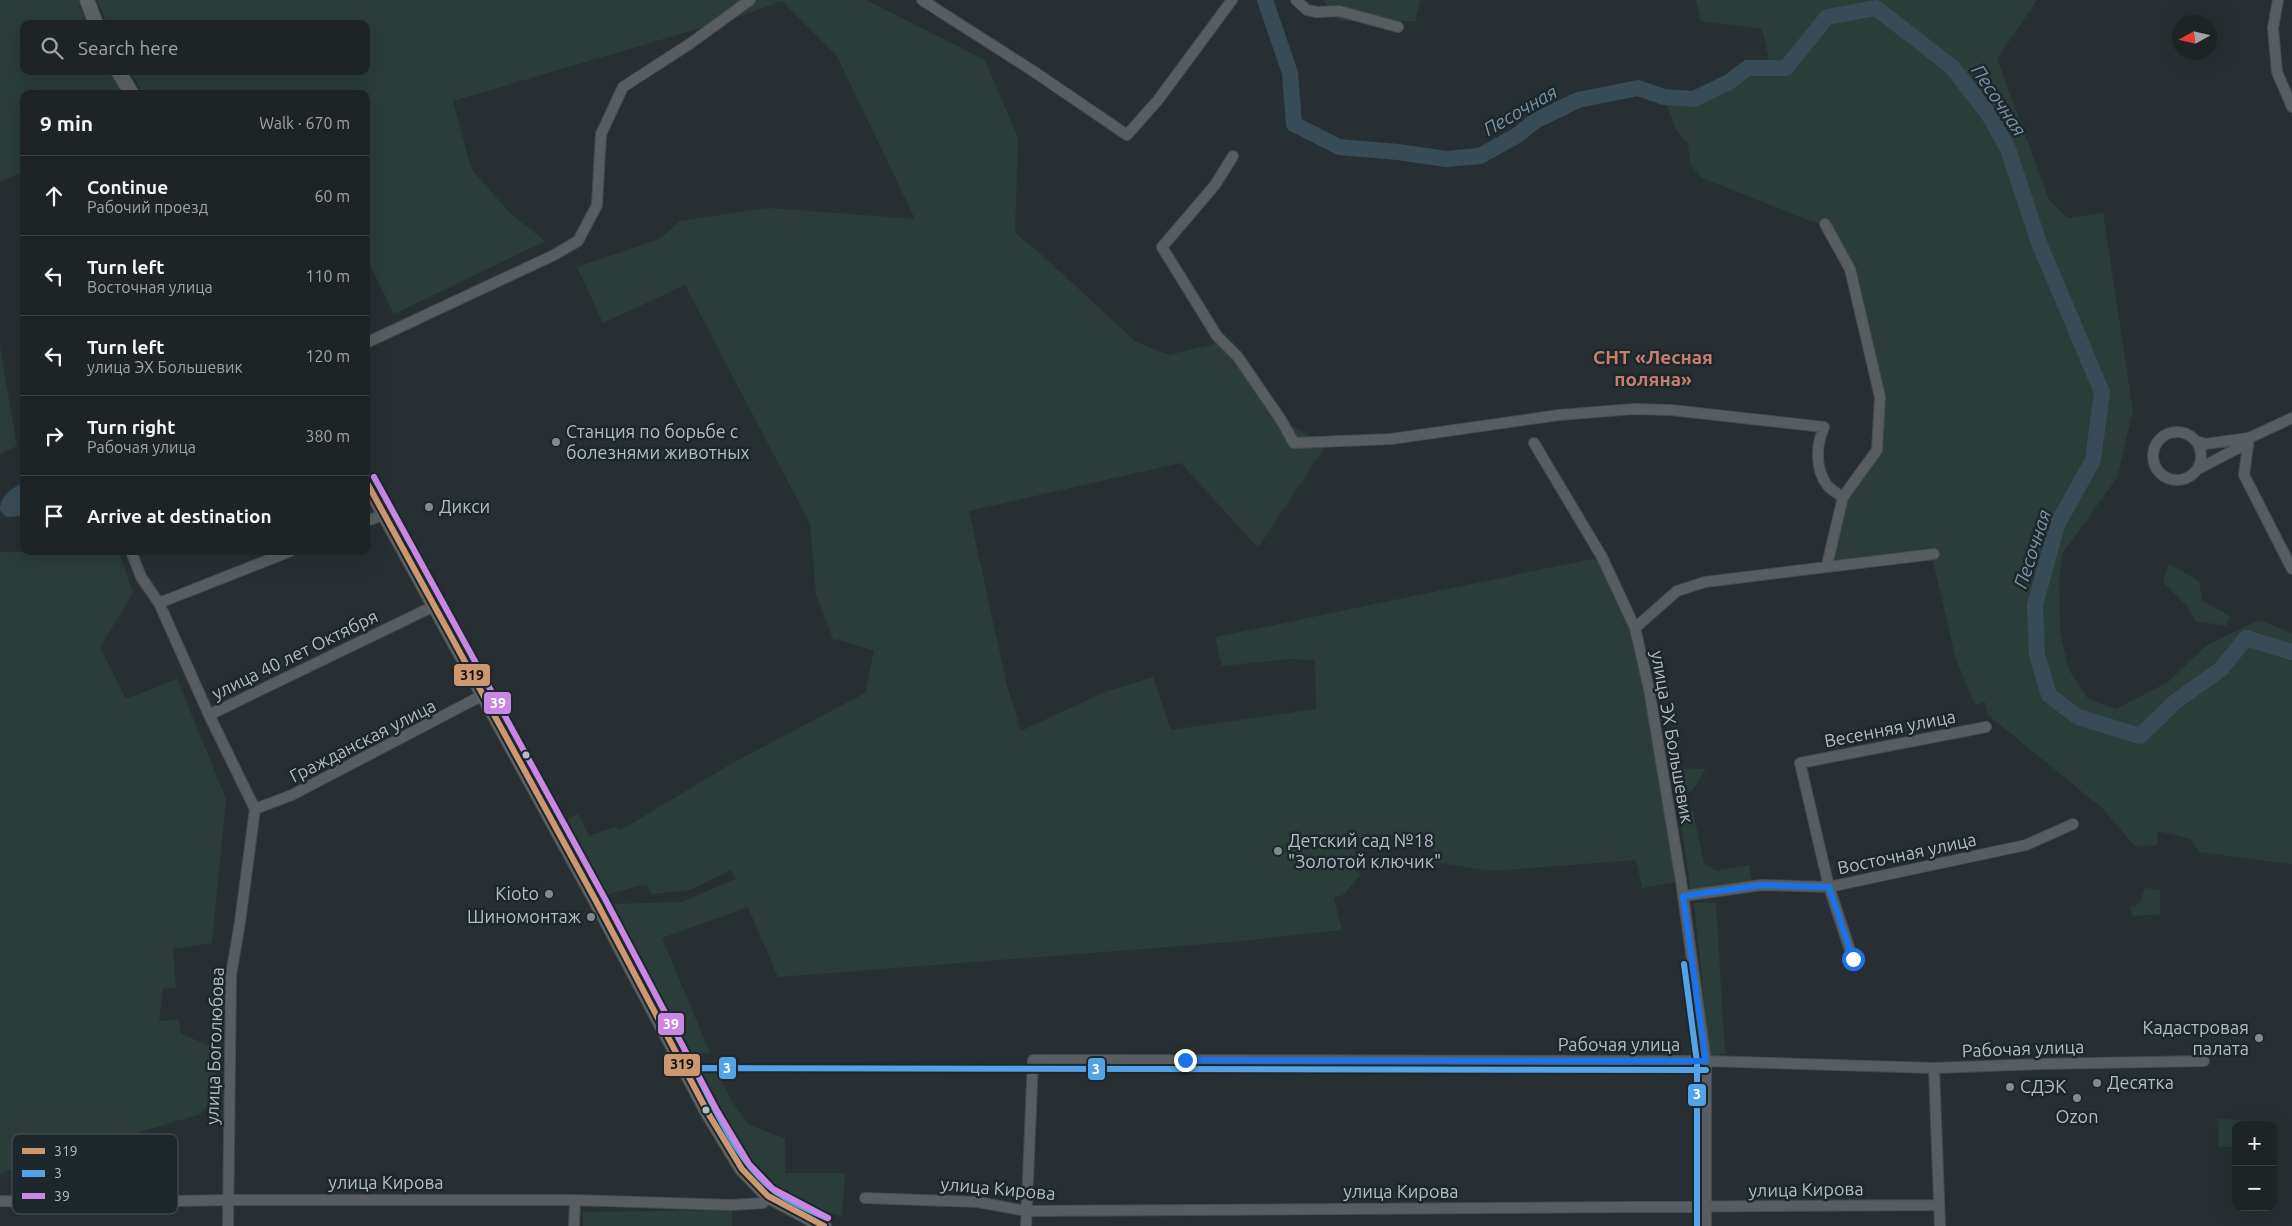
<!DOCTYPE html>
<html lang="en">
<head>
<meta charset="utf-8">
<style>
  body { margin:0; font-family:Ubuntu,sans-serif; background:#2b2f32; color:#f1f3f6 }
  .controls { position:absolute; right:15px; bottom:15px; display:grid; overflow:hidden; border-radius:10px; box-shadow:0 5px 20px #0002 }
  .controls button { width:45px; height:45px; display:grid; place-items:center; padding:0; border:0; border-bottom:1px solid #3c4043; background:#1e2326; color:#f1f3f6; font:25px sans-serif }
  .compass { position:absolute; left:2172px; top:15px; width:45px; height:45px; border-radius:50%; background:#1e2326; box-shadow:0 5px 20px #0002; rotate:262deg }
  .stop { position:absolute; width:15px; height:15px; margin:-11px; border:4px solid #1a73e8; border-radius:50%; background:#fff }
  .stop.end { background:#1a73e8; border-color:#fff; box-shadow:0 1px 5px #0008 }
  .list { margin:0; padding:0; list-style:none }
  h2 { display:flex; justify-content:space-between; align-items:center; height:65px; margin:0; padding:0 20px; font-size:21px }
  h2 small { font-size:16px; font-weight:400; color:#a1a4a7 }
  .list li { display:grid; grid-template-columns:32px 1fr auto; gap:15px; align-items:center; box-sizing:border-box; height:80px; padding:0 20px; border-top:1px solid #3c4043 }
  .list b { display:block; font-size:19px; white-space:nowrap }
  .list p { margin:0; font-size:16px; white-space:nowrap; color:#a1a4a7 }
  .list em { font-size:16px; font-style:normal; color:#a1a4a7 }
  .icon { flex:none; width:28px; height:28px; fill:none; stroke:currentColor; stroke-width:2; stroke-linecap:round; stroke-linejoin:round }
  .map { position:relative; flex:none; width:2292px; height:1226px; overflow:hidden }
  .search { position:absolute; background:#1e2326; box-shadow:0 5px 20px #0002; left:20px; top:20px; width:350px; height:55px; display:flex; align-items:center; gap:12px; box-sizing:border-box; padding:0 18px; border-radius:10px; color:#a1a4a7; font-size:19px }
  .panel { position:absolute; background:#1e2326; box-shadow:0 5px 20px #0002; left:20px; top:90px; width:350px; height:465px; border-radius:10px }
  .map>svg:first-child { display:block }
</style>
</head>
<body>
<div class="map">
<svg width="2292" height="1226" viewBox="0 0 2292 1226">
  <rect width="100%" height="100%" fill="#282f33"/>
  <path fill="#2b3d39" d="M0,0H78L87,24H24V71H110L122,94H24V172L0,181Z
    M97,0H866L985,60L1018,138L1015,233L1043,256L1136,342L1169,355L1218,343L1245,359L1289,424L1307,435L1328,442L1258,548L1181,463L969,511L1006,682L1021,731L1102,693L1153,677L1171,730L1316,709L1315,660L1289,659L1222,666L1215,637L1602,557L1635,628L1681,881L1642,888L1636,860L1491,871L1435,862L1434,848L1425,836L1365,834L1355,841L1354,868L1361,875L1343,895L1334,898L1342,930L1232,942L778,977L748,907L662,938L710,1053H691L611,904L682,902L736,879L731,870L690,890L651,894L647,884L605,895L563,821L578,814L589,836L614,827L621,830L731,764L865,693L874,651L837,639L834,641L816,595L810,524L685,285L603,323L577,267L660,239L680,221L768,208L915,219L837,56L782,1L738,17L453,101L471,169L512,215L545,241L394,314L366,257V94H143L130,71H366V24H107Z
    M1323,0H1420L1415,21H1340Z
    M1696,0H2037L1997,59L2049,200L2068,218L2103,213L2133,411L2117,478L2062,554L2059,578L2060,632L2069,670L2088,699L2116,709L2168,682L2207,645L2259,620L2292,633V864L2199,852L2191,839L2158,831L2157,845L2135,846L2102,808L1988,715L1985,702L1975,705L1956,659L1932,557L1826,568L1843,497L1877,450L1880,397L1850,270L1825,224L1810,221L1702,178L1690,164L1688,144L1676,130L1664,97L1694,99L1729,82L1747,68L1769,59L1762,29L1701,21Z
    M0,345L17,446L0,454Z
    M119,551L133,593L100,647L126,699L177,679L226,799L212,943L173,949L176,987L163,989L159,1021L179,1020L181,1034L213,1047L218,1091L201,1114L116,1139L89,1141L0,1174V552Z
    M2169,564L2199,581L2202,600L2230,616L2226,626L2195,621L2188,607L2163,582Z
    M1673,768L1706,769L1692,791L1680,793L1685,810L1693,811L1704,864L1717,871L1749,865L1752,882L1691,892Z
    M2145,888L2160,890V914L2132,916L2131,906L2140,903Z
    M1694,903H1716L1725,1054L1710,1055Z
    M702,1072L718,1073L731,1100L749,1125L785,1138V1173H845L842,1216C831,1213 819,1212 808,1208C750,1191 726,1121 702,1072Z
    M2219,1119L2241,1120V1125H2236V1147H2218Z
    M732,1210V1226H583V1212Z"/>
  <path fill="#384c58" d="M24,482V528L21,524L22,516L6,517L0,510C0,496 12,488 24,482Z"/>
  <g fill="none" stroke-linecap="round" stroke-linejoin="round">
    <path stroke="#384c58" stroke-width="16" d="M1265,0L1290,73L1294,124L1339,147L1398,152L1446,159L1480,156L1516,136L1535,121L1578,100L1638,88L1664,97L1694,99L1729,82L1747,68H1786L1827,17L1876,8L1952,67L1989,115L2008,149L2039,243L2102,392L2093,460L2057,525L2035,605L2037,655L2049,695L2078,717L2140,736L2175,702L2221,669L2246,638L2292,652"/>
    <g stroke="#464b4e" stroke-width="12">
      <path id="street" d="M922,0L1033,71L1127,135L1158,100L1232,0
        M1296,0L1307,10L1317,12L1339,11L1398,27
        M2278,0L2273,28L2277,72L2292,107
        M1233,156L1215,185L1162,247L1217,336L1238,357L1281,420L1294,443L1391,439L1559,415L1634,409L1671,410L1824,427C1816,445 1815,469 1827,485C1831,490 1838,494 1843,497
        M1825,224L1850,269L1880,397L1877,450L1843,497L1827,565
        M366,343L554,255L578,241L597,205L601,134L623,87L691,43L750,0
        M2153 456a24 24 0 1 1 48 0a24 24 0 1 1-48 0Z
        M2196,441L2205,444L2249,438L2244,475L2292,569
        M1534,443L1602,557L1635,628L1649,689L1681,881L1706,1061V1226
        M2198,469L2242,446L2249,438L2292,418
        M366,521L386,514
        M131,551L141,577L159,603L209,715
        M159,603L291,551
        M1635,628L1677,591L1705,582L1934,554
        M255,809L292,795L483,695
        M1683,896L1762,885L1829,887L2026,845L2073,824
        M1853,959L1829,887L1800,763L1986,727
        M1934,1068L1940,1226
        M865,1198L978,1202L1026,1211L1939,1205
        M0,1201L72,1203L227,1200H575L731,1205L763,1203L768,1196
        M228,1226L231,975L240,922L255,809L209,715L434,606
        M574,1226L575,1200
        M1026,1226L1033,1060L1706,1061L1934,1068L2040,1064L2204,1061"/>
    </g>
    <g stroke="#464b4e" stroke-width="16">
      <path id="secondary" d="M87,0L96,24
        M118,71L132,94
        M366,481L596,901L708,1113L742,1169L768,1196L824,1226"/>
    </g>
    <use href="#street" stroke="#585d61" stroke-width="10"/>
    <use href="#secondary" stroke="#5d6265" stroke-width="14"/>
    <g stroke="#1d272c" stroke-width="10">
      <path id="bus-1" d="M366,481L596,901L708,1113L742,1169L768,1196L824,1226"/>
    </g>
    <g stroke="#1d272c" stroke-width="10">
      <path id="bus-2" d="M1684,964L1697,1062V1226
        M827,1218C810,1211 792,1203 776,1192C737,1163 716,1110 694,1068L1706,1070"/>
    </g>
    <g stroke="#1d272c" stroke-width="10">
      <path id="bus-3" d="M374,477L604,897L716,1109L749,1164L773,1189L828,1218"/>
    </g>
    <use href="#bus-1" stroke="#cd976f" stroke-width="6"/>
    <use href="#bus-2" stroke="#53a3e8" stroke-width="6"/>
    <use href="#bus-3" stroke="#c787e3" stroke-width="6"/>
  </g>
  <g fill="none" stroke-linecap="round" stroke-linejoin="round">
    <path stroke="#1a73e8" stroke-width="6" d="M1185,1060L1706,1061L1683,896L1762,885L1829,887L1853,959"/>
  </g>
  <g fill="#828b91" stroke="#1d272c" stroke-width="2">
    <circle cx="556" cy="442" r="5"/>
    <circle cx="429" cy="507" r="5"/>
    <circle cx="1278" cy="851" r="5"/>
    <circle cx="549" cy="894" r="5"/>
    <circle cx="591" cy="917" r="5"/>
    <circle cx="2259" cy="1038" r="5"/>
    <circle cx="2097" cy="1083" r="5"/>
    <circle cx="2010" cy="1087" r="5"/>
    <circle cx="2077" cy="1098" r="5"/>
  </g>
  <g fill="#b3bdc3" stroke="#1d272c" stroke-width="2">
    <circle cx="526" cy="755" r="4.5"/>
    <circle cx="706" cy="1110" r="4.5"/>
  </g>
  <g text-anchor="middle" stroke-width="5" stroke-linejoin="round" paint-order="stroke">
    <g font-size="18" fill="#b3bdc3" stroke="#1d272c" text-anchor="start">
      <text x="566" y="438">Станция по борьбе с<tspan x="566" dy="21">болезнями животных</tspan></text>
      <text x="439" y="513">Дикси</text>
      <text x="1288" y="847">Детский сад №18<tspan x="1288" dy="21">"Золотой ключик"</tspan></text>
      <text x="539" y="900" text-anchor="end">Kioto</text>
      <text x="581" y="923" text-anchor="end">Шиномонтаж</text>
      <text x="2249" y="1034" text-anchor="end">Кадастровая<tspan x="2249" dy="21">палата</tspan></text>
      <text x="2107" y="1089">Десятка</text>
      <text x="2020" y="1093">СДЭК</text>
      <text x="2077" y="1123" text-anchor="middle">Ozon</text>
    </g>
    <g font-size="18" fill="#b3bdc3" stroke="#1d272c">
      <text transform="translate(295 655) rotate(-26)" y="6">улица 40 лет Октября</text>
      <text transform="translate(1890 729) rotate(-11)" y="6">Весенняя улица</text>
      <text transform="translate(1672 737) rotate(80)" y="6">улица ЭХ Большевик</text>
      <text transform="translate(363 741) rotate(-27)" y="6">Гражданская улица</text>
      <text transform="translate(1907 854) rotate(-12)" y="6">Восточная улица</text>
      <text x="1619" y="1051">Рабочая улица</text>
      <text transform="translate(215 1046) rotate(-88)" y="6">улица Боголюбова</text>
      <text transform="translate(2023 1049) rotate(-2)" y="6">Рабочая улица</text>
      <text x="386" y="1189">улица Кирова</text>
      <text transform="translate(998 1189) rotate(5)" y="6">улица Кирова</text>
      <text transform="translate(1806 1190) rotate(-1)" y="6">улица Кирова</text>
      <text x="1401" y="1198">улица Кирова</text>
    </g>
    <g font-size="19" font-style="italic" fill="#7794a3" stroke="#1d272c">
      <text transform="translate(1999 100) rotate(56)" y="7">Песочная</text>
      <text transform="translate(1520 110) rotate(-30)" y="7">Песочная</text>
      <text transform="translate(2032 549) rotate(-72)" y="7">Песочная</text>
    </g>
    <g font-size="19" font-weight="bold" fill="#c57f6c" stroke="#1d272c">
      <text x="1653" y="364">СНТ «Лесная<tspan x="1653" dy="22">поляна»</tspan></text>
    </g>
  </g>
  <rect x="12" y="1134" width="166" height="80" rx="8" fill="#1d272c" stroke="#4a5459" stroke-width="1"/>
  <rect x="22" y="1148" width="23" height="6" fill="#cd976f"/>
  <rect x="22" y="1170" width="23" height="7" fill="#53a3e8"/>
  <rect x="22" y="1193" width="23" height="6" fill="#c787e3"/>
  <g font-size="14" fill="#b3bdc3">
    <text x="54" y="1156">319</text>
    <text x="54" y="1178">3</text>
    <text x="54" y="1201">39</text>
  </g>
  <g stroke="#1d272c" stroke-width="2">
    <rect x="453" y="663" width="38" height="24" rx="5" fill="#cd976f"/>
    <rect x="483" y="691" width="29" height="24" rx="5" fill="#c787e3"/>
    <rect x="657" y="1012" width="28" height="24" rx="5" fill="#c787e3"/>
    <rect x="663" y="1053" width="38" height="24" rx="5" fill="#cd976f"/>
    <rect x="718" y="1056" width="19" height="24" rx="5" fill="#53a3e8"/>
    <rect x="1087" y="1057" width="19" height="24" rx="5" fill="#53a3e8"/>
    <rect x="1687" y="1083" width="20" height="24" rx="5" fill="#53a3e8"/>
  </g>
  <g font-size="14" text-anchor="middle" font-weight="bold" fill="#fff">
    <text x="498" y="708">39</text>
    <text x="671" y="1029">39</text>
    <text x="727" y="1073">3</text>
    <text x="1096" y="1074">3</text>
    <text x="1697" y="1099">3</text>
  </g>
  <g font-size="14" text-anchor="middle" font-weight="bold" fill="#111">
    <text x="472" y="680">319</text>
    <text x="682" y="1069">319</text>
  </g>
</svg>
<div class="controls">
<button>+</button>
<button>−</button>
</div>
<svg class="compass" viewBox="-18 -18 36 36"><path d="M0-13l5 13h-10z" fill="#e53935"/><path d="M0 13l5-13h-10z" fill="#a1a4a7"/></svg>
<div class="stop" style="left:1853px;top:959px"></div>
<div class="stop end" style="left:1185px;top:1060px"></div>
<div class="search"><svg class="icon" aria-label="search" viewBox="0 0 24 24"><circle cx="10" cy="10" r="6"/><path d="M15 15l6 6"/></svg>Search here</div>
<section class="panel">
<h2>9 min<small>Walk · 670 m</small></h2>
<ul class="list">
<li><svg class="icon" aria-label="ahead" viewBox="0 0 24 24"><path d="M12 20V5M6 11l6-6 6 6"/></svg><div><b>Continue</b><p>Рабочий проезд</p></div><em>60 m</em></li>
<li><svg class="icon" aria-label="left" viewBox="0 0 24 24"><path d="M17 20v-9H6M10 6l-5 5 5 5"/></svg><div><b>Turn left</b><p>Восточная улица</p></div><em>110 m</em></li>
<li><svg class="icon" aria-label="left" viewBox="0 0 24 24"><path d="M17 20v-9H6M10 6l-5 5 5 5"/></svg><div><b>Turn left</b><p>улица ЭХ Большевик</p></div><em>120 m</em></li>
<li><svg class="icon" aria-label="right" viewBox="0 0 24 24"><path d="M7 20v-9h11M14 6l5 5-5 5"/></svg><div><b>Turn right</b><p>Рабочая улица</p></div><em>380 m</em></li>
<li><svg class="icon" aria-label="arrive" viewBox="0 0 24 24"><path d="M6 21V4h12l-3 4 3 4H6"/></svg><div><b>Arrive at destination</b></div></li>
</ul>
</section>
</div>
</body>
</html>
